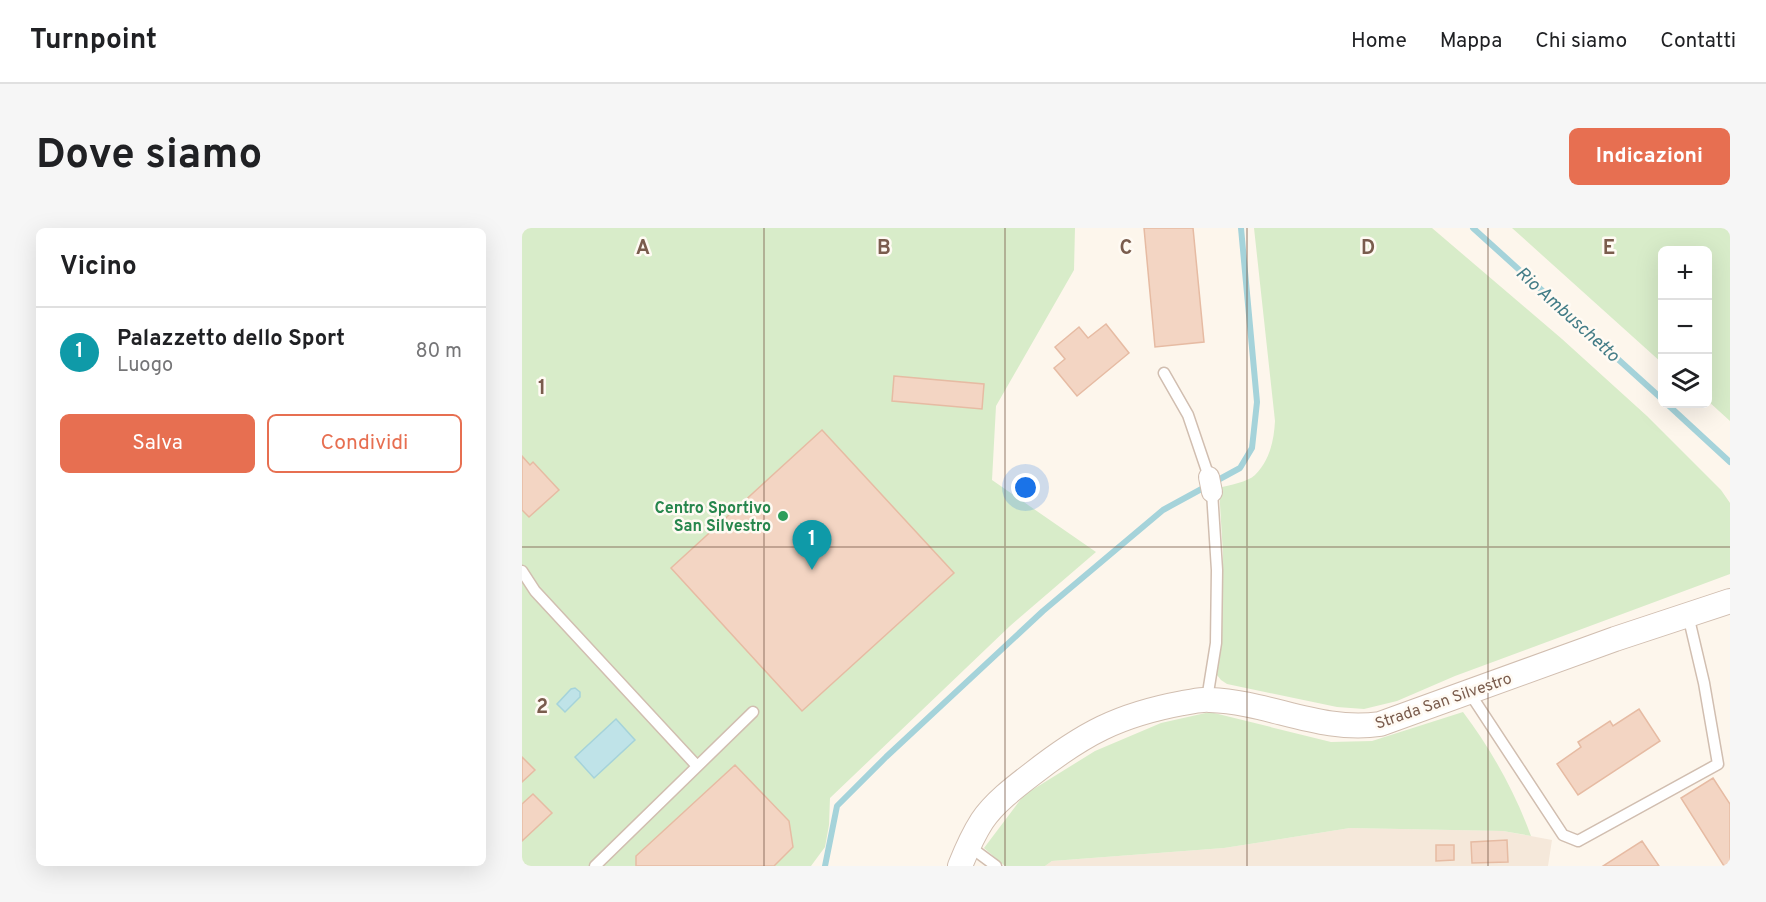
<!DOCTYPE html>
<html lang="it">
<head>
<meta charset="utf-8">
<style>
  body { margin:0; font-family:Overpass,sans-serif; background:#f6f6f6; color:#202124 }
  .controls { position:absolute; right:18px; top:18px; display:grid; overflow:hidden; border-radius:9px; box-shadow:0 6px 24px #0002 }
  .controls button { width:54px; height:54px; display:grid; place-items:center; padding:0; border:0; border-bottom:2px solid #e0e0e0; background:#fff; color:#202124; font:30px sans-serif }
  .you { position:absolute; left:504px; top:260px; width:21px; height:21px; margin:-15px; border:4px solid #fff; border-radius:50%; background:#1a73e8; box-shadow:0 0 0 9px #1a73e833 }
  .badge { display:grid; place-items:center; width:39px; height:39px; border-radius:50%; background:#e76f51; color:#fff; font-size:20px; font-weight:700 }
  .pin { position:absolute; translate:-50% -50px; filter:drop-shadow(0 2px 3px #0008) }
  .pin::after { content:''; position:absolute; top:32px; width:21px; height:18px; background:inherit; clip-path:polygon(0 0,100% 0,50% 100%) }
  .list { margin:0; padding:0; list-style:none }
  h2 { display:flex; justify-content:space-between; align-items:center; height:78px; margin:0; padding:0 24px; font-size:26px }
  h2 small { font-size:20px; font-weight:400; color:#757577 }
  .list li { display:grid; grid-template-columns:39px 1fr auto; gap:18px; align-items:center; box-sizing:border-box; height:90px; padding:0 24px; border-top:2px solid #e0e0e0 }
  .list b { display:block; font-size:22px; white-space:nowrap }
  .list p { margin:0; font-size:20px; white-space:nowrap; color:#757577 }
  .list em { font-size:20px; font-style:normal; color:#757577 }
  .actions { display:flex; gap:12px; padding:18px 24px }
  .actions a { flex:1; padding:14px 0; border:2px solid #e76f51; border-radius:9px; text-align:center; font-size:21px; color:#e76f51 }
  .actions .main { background:#e76f51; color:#fff }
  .icon { flex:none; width:33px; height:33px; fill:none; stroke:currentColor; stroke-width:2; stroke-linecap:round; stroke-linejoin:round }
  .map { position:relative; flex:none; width:1208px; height:638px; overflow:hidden; border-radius:9px }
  header { display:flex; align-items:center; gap:36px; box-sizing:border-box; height:84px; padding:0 30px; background:#fff; border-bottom:2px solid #e0e0e0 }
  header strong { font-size:28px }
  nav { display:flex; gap:33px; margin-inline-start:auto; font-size:21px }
  .intro { display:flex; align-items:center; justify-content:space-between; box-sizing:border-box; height:144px; padding:0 36px }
  h1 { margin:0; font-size:42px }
  .button { padding:15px 27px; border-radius:9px; background:#e76f51; color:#fff; font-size:21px; font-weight:700 }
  main { display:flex; gap:36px; padding:0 36px }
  aside { flex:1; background:#fff; border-radius:9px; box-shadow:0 6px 24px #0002 }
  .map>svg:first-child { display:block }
</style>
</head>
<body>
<header>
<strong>Turnpoint</strong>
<nav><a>Home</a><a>Mappa</a><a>Chi siamo</a><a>Contatti</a></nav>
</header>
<div class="intro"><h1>Dove siamo</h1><a class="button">Indicazioni</a></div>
<main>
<aside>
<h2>Vicino<small></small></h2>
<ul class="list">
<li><span class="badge" style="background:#0f9aa8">1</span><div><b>Palazzetto dello Sport</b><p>Luogo</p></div><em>80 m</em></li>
</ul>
<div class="actions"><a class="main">Salva</a><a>Condividi</a></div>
</aside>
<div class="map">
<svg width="1208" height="638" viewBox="0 0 1208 638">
  <rect width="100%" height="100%" fill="#fdf6ec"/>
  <path fill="#f5e8da" d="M828,600L981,603L1030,612L1026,638H523L530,633L702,620Z"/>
  <path fill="#d8ecc9" d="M0,0H553L552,42L474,178L470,252L574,324L488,398L308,570L307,597L303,619L289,638H0Z
    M732,0H910L1040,111L1125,188L1199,262L1208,275V346L933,448L875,473L842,481L815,479L705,456L699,452L695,447L699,418L701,326L697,260C707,257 726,254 733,247C748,232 752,212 753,193Z
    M990,0H1208V193L1186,173V22H1140V135Z
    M688,484L809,514L850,513L941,484C969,521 993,564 1009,608L981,603L828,600L702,620L530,633L523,638H483L462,620L502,567L573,523L639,495Z"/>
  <path fill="#bfe3e8" stroke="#a5d3da" stroke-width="1.5" d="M53,460L58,464V469L43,484L35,476L49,461Z
    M94,491L113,512L72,550L53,529Z"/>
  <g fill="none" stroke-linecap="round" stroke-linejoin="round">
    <path stroke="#a5d3da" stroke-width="6" d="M951,0L1140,171
      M1145,176L1208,234
      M303,638L315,578L364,529L521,383L641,282L718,240L730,220L735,174L719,0"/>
  </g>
  <path fill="#f3d5c3" stroke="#e6bba3" stroke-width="1.5" d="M622,0H671L682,114L633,119Z
    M584,96L607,125L555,168L532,140L543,131L533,119L557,99L566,110Z
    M372,148L462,156L460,181L370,173Z
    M300,202L432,345L280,483L149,340Z
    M0,228L8,237L11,234L37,262L7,289L0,282Z
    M1117,481L1138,513L1056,567L1035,536L1059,519L1056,514L1088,493L1091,498Z
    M0,529L13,542L0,554Z
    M213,537L267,593L271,619L252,638H114V628Z
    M1191,550L1208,576V638H1202L1159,570Z
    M11,566L30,585L0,613V576Z
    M985,612L986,634L950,635L949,614Z
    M1120,613L1137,638H1081Z
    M914,617H932V632L914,633Z"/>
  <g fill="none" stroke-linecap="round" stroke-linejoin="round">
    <g stroke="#d1beb0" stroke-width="13">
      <path id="service" d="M642,145L666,187L687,249
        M0,343L13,363L175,538
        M947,464L1041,607L1056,613L1196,536L1182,455L1166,387
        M685,471L694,415L695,342L690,264
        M447,618L474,638
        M73,638L231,484"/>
    </g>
    <g stroke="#d1beb0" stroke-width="22">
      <path id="minor" d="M687,249L690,264"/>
    </g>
    <g stroke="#d1beb0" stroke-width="26">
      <path id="tertiary" d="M438,638C444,623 451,607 460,593C472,575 493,559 510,546C561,506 596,487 661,475C670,474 679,471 688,472C747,474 799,505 858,496L1093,411L1208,373"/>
    </g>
    <use href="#service" stroke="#fff" stroke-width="10"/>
    <use href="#minor" stroke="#fff" stroke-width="20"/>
    <use href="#tertiary" stroke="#fff" stroke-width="24"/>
  </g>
  <path fill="none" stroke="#7a5c4d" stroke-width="1.5" stroke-opacity="0.55" d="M242,0V638M483,0V638M725,0V638M966,0V638M0,319H1208"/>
  <circle fill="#2e9e5b" stroke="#fffaf3" stroke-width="2" cx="261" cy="288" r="6"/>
  <g text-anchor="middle" stroke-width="5" stroke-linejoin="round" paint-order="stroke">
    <g font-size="16" font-weight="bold" fill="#27864d" stroke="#fffaf3" text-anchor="end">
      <text x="249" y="285">Centro Sportivo<tspan x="249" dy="18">San Silvestro</tspan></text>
    </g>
    <g font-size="16" fill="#7a5c4d" stroke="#fffaf3">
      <text transform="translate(921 472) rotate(-19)" y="6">Strada San Silvestro</text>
    </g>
    <g font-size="18" font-style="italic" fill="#437c86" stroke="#fffaf3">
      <text transform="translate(1046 86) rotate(42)" y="6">Rio Ambuschetto</text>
    </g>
  </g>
  <g font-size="20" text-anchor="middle" font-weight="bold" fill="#7a5c4d" stroke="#fffaf3" stroke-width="5" stroke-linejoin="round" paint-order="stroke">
    <text x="121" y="26">A</text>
    <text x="362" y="26">B</text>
    <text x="604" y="26">C</text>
    <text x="846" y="26">D</text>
    <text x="1087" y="26">E</text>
    <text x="20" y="166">1</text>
    <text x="20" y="485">2</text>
  </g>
</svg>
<div class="controls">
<button>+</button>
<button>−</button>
<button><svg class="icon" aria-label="layers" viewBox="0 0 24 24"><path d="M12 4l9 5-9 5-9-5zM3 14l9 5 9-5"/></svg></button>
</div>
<div class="you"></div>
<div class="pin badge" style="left:290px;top:342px;background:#0f9aa8">1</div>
</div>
</main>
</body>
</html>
